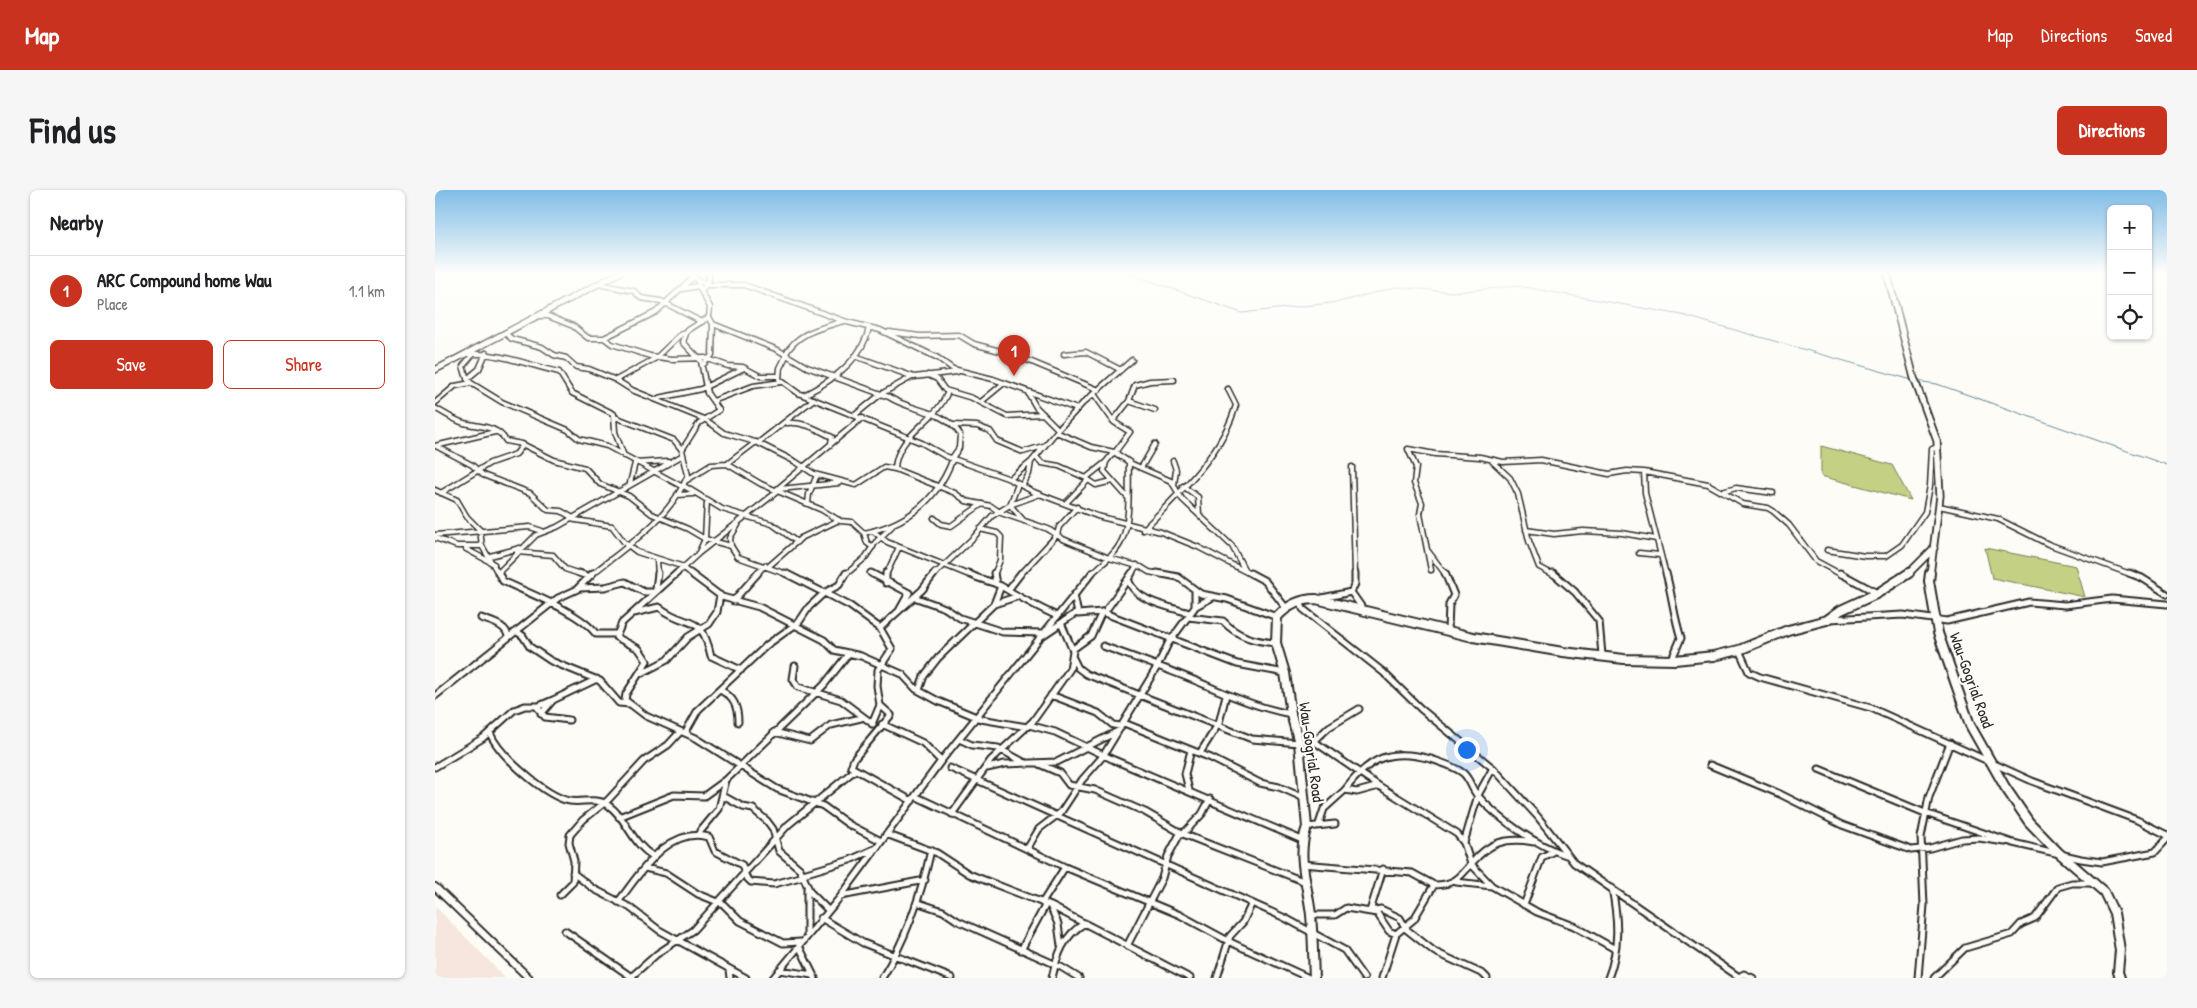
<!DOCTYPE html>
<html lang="en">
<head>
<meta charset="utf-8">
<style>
  body { margin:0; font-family:"Patrick Hand",sans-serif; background:#f6f6f6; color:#202124 }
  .controls { position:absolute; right:15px; top:15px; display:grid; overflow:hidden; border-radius:8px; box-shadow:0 1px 4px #0004 }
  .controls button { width:45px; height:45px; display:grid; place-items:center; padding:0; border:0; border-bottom:1px solid #e0e0e0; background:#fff; color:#202124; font:25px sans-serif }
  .you { position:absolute; left:1031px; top:559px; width:18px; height:18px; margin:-12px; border:4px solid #fff; border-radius:50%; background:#1a73e8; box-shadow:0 0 0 8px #1a73e833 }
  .badge { display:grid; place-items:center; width:32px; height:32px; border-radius:50%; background:#c8321e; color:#fff; font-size:16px; font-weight:700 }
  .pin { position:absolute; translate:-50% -41px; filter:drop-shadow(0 1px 2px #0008) }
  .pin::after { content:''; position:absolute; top:26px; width:18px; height:15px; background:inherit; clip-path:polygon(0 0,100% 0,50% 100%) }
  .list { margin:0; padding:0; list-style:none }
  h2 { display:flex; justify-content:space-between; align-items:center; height:65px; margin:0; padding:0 20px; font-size:21px }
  h2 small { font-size:16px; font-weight:400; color:#757577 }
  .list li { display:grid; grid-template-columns:32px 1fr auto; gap:15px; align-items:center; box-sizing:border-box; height:70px; padding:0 20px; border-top:1px solid #e0e0e0 }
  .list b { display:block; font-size:19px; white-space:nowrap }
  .list p { margin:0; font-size:16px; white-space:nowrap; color:#757577 }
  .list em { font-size:16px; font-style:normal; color:#757577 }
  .actions { display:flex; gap:10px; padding:15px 20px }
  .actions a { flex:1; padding:11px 0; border:1px solid #c8321e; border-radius:8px; text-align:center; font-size:18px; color:#c8321e }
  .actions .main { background:#c8321e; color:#fff }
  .icon { flex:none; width:28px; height:28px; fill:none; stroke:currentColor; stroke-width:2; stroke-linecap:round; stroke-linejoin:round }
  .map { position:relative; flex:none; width:1732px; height:788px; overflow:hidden; border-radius:8px }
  header { display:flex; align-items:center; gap:30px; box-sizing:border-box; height:70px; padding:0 25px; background:#c8321e; color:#fff }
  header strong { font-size:24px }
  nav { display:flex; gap:28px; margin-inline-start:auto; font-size:18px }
  .intro { display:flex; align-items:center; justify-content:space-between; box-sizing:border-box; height:120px; padding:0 30px }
  h1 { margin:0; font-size:35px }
  .button { padding:12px 22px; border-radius:8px; background:#c8321e; color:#fff; font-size:18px; font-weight:700 }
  main { display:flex; gap:30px; padding:0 30px }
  aside { flex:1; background:#fff; border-radius:8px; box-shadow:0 1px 4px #0004 }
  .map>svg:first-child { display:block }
</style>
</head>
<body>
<header>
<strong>Map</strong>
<nav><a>Map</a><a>Directions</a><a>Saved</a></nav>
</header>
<div class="intro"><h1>Find us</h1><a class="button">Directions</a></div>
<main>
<aside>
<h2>Nearby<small></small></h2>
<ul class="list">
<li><span class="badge">1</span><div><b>ARC Compound home Wau</b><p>Place</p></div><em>1.1 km</em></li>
</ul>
<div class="actions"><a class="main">Save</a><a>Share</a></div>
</aside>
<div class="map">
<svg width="1732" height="788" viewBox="0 0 1732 788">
  <rect width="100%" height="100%" fill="#fdfcf7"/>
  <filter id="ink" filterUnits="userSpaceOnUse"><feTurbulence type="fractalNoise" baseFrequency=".02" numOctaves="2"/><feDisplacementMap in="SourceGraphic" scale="10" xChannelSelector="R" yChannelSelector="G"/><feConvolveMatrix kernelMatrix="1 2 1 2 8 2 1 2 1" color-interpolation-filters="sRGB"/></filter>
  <g filter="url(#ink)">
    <path fill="#f7e6dd" d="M0,716L59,776L70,788H0Z"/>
    <path fill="#c4d084" stroke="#787e58" d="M1386,256L1457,275L1476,310L1386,286Z
      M1550,358L1641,376L1650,407L1557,388Z"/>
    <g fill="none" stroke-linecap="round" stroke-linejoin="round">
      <path stroke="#60899a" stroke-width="1" d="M692,83L807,123L904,112L961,97L1018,102L1083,96L1247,125L1477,190
        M1481,191L1502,194L1732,275"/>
      <g stroke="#2b2b2b" stroke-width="7">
        <path id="minor-far1" d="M251,83L261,88L266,101
          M262,89L272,95H309L412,132L445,140L503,168L518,179L558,189L642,219
          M163,94L199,101L206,108L226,111L267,132
          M247,99L263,96
          M104,126H113L138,136L153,148H169L221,122L259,86
          M274,127L278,134L343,160L372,177L454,207C477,222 508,219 525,244L524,258L517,268
          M454,142L485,146L524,145L539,154L580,165L664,200
          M71,144L77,149L107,157L119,165L131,168L141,177L154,179L181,190L197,200L271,230L289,243L323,253L361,272L379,284L421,295L449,277L460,279L520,303L531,311L556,316L566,323L613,339L628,349L674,368L706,377L714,382L729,385
          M169,148L177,154L215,166L237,169L270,168L293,176L308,177L325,186H344
          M32,164C62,162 94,175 124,182L137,203L179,224L180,242L189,266
          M629,164L651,162L686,180
          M350,165C362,142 386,138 409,131
          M351,166L345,178L344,189L363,203L487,253L510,266L572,288L599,302L662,326L726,342L763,357L817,385
          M420,166L479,187L522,182
          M267,176L277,165L278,134
          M493,185L502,189L510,200L537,208L572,226L608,224
          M32,189L28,176L39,163
          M181,190L221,168L244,146L274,127L275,117L266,101L274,90V83
          M36,193L67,212L133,240L144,249L172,256L248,297
          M593,203L601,217L623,239
          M659,204L679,232L695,242L681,261L682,263
          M369,205C397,191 427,170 434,138
          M224,208L266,199L309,178
          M278,211L318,196L347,192
          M694,211L720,220
          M546,212L569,193
          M0,213L20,196L36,193L32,189L44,179L51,163
          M0,218C9,223 19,230 29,233C44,237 62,235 71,251L87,254L119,270L150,278L165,294L194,306L217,324L253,339L270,349L264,362
          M420,225L446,204L477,187
          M678,231L694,211L700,195L715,191L739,190
          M352,233C368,231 383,240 397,247L396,253
          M519,235L542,236L555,241L562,251L588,262L608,256
          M621,242L656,257L679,262L697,274L736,291L747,309L797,356L810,381
          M323,253L379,209
          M0,256L60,242
          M1,256L37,275L48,285L95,303L113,320L126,321L138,328
          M247,260L264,233L284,220L272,203L266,171L248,152L252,141
          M679,262L671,272L669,281L693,308
          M601,267L607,273L624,276L651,288L671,272
          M738,271L741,280L739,295
          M1057,271L1075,288L1083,304L1094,351L1104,377L1119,385
          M292,274L326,294L387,320L405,331L417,332L429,343L432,353L438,357
          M917,277L920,385
          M706,278L720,254
          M460,279C461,244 503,231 513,201
          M1209,282L1210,303L1231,385
          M575,289L596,272
          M652,289L661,295L677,291
          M252,290L276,275L292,274L321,252
          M195,293L200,273L233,271
          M249,296L287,319L337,334L362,352
          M587,296L594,284L596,272L622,241L648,213L697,170
          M748,296L763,307L764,324
          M345,299L404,293
          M0,300L22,310L32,327L45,340L47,356L64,385
          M341,300L427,228
          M1287,302L1301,298L1338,303
          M6,303L55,273L81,264L88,255
          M242,305L258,304
          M272,310L270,349L296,356L303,367L354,385
          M631,313L653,290
          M373,314L374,304L382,285
          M1504,316L1563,329L1613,354L1698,385
          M499,328L506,334L516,336L547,314
          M135,329L177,336L189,352L202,362L249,377
          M589,331L575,315L605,304
          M545,339L562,343L566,347L565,370L559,385
          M708,340C743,304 787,265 801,215L793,199
          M1091,340L1119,344L1148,341L1187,343L1221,349
          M438,341L452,352L534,385
          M429,343C473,334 503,310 518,268
          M0,345L95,337L107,341
          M0,348L22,356H47
          M296,356L295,348L303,335
          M31,359L59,374
          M1392,360L1430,366H1451L1467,355L1490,322L1495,296L1497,259L1503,257
          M993,361L1011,385
          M82,362L118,365L130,379L148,385
          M1204,363L1225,365
          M55,366L85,358
          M222,370L223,385
          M334,376L366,348L404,330
          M248,378L257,385
          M996,380L985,324L987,313L979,293L981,277L973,259L1000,264L1045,267L1068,272L1106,270L1174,284L1192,281L1209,282L1273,294L1308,314L1333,318L1338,321L1354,335L1381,371L1407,385
          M64,382L101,345L122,337L248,265
          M435,383L438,385
          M156,385C192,356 235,329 253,285L247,260L239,250L180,227
          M240,385L264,363L343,301
          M321,385L330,375
          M410,385L430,368L440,353L457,336
          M451,385L464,357
          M499,385L539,347L557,326L575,315L583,294
          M585,385L622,345L624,337L642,317
          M655,385C666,375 681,364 687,350C696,331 693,293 694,272
          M696,385L702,375"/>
      </g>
      <g stroke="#2b2b2b" stroke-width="9">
        <path id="minor" d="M63,383L68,391C93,403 145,422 161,444H181
          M144,383L153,386
          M242,383L187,433L181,447L204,459L212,471L191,504L190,510L211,526L261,548L342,599L388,616L413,634L446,651
          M255,383L287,407L324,417L389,450L399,460L426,466L467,484L481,499L503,511L546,529L592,537
          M350,383L415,416L445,438L457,459L443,480L442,496L445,515L437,534
          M436,383L474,403L465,419
          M451,383V393
          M533,383C543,390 555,390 566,396C584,407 602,417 622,426
          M559,383L561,394
          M697,383L693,389C700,412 735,417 755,423
          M722,383L743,387L766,404L792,409L842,427
          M815,383L830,391L851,418
          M1010,383L1019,405L1014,414L1013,440
          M1118,383L1140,402L1164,431L1167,465
          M1231,383C1237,405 1239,427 1246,448L1237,469
          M1405,383L1442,403
          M1694,383L1707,388L1732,404
          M142,399L158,383
          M221,399L223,383
          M573,400L586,383
          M916,402L928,419
          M639,405L643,424L667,422L802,474L850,483
          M479,407L510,418L525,428L568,442L608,443
          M887,408L916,402L920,394V383
          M298,411L323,383
          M865,411L868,419L948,482L986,519L1059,579L1103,627L1139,673L1304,787
          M559,414L566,396
          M761,416L778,407
          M199,423L224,417C254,440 266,421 276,466L306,480
          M669,423L693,389
          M753,427L788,431C803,447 819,451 841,453
          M46,428C56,432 72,435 73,447
          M1395,429L1468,425L1512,431L1594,412L1630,415L1677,409L1732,414
          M445,438L487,400L500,383
          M81,441L88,446L95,457L116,471L165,491L184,513L194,514
          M607,446L641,423
          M668,456C703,469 739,481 773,496C800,508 827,519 856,524
          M638,459L656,446L667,422
          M1304,460L1314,482L1325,487L1436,518L1597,591L1702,630L1732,645
          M638,468L643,478L651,484L817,549L864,553
          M360,476L358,489L363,497L406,510L438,534
          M207,483L232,470L253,447L274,434L282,422L285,405
          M285,500C299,507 303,517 303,532
          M484,500L489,486L503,468L559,414L581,407
          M616,505L663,523L678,535L686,536
          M0,506L123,408L145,398L170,397L190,392L209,402H218
          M445,515L456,525L419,569L416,577L477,611
          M102,517L110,527L134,530
          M106,524L118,510L162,489
          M689,533L776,568L825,593L844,597L869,608
          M447,534L488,553L506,571
          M594,535L620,542L679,570L867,650
          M339,542L375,551L396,535L426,528
          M55,543C64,565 111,607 135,611C148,613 161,607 173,615C192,628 196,653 218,666
          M250,543L263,520L332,455L364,432L374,417L389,403L404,395L411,383
          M524,549L537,555L563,558L592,574
          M880,552L944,596L1022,644L1029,653L1043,605L1058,578
          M765,563L784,533L791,505
          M866,564L894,537L924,519
          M604,574L625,583L634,595L660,600L710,622L748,644L868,691
          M1275,575L1345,604L1407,635L1476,660L1495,658L1527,649L1544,648L1570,652
          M0,577L48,548L79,520L90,516H104L118,510
          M515,578L850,728L909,760L929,788
          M552,578L570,574L622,572L683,541
          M1384,579L1490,623L1578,653L1646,669L1667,672L1720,662L1732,649
          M754,600L750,584L756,560
          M910,600C935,567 955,558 996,569C1007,573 1019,576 1028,583C1035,589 1036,598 1042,605C1062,628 1102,656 1131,665
          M288,606L308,617L318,619L332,631L338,639L344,661L365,679L375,702L393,720
          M480,606L630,677L745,725L795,752L874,788
          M517,624L556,570L598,531L635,479L638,461L626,433
          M184,627L239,605L269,606L291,590
          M884,634L889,619L910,600L922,602L944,596
          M872,637L900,634
          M264,643L284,619L291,590L389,495L414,463
          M451,644L502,663L534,684L616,716L755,788
          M748,644L767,624L775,609
          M1099,652C1071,647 1054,652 1036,674L1057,696L1102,722L1139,736L1180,759
          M592,659L604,639L626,622L647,590L668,566L722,477L733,454L760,417V400
          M867,674L977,683L999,695
          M210,678L231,683L263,704L288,714L305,731L348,753L366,752
          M948,679L935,721L946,719L965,728L971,739L1000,762L1048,784L1052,788
          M138,683L159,699L194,717L224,740L311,788
          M368,684L415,670L439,659
          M1021,692L1057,696
          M372,698V745
          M125,705L138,692L139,671L134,653L135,645L148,630L173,610L209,571L233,555L245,542
          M406,706L490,690
          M183,712C205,684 233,635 274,647L280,661L307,675L311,687L316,692L339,694L369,686
          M484,713L508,721L523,731L626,777L644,788
          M607,713L630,677
          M1089,715L1107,667L1117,662
          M616,718L623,734L626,756
          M876,725H900L911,718L942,723L954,741L961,744
          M386,728L428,753L517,788
          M130,741L198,788
          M364,756L380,788
          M692,756L727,688L733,666L746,642
          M586,760L611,714
          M294,780L295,788
          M344,780L378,785
          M196,787L222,764L258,740L353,635L420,580
          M1304,787L1309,784L1318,788
          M338,788L406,706L506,571L657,383
          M447,788C472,748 486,706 496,660
          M617,788C622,765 629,745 650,733
          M782,788L795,746L808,732L817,713
          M947,788L961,744L979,729L999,695C1018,695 1025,688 1036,674L1029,653
          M1173,788C1185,758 1183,729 1177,698
          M1483,788L1489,715L1486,647L1494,607L1515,553
          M1499,788L1530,758L1577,744L1586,734L1600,728L1623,697L1637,693H1659"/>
      </g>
      <g stroke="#2b2b2b" stroke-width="8">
        <path id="tertiary-far1" d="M0,180L184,83"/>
      </g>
      <g stroke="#2b2b2b" stroke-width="10">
        <path id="tertiary" d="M0,697L94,788"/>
      </g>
      <g stroke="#2b2b2b" stroke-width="9">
        <path id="primary-far1" d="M1452,83L1479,188L1502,251L1505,306L1495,385
          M1472,385L1499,358"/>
      </g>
      <g stroke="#2b2b2b" stroke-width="12">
        <path id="primary" d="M1495,383L1494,391L1503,443L1535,535L1570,597L1594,632L1623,662L1669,702L1679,723L1685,760L1683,782L1685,788
          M879,788C878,767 878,746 876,725C873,696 861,666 872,637L864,553L856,524L850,483L841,453L842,427C853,415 865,409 881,409L1038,447L1128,462L1189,469L1240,470L1279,466L1304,460L1353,440L1392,430L1406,420L1443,403L1474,383"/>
      </g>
      <use href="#minor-far1" stroke="#fdfcf7" stroke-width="4"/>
      <use href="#minor" stroke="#fdfcf7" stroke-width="5"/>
      <use href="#tertiary-far1" stroke="#fdfcf7" stroke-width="5"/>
      <use href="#tertiary" stroke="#fdfcf7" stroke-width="6"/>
      <use href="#primary-far1" stroke="#fdfcf7" stroke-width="5.5"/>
      <use href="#primary" stroke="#fdfcf7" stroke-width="8"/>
    </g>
  </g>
  <linearGradient id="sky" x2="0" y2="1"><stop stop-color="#7fbce6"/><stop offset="0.43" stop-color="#fefefb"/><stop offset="1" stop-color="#fefefb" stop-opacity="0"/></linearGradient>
  <rect width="1732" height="193" fill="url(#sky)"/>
  <g text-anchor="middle" stroke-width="4.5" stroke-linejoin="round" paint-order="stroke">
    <g font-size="16" fill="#2b2b2b" stroke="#fdfcf7">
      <text transform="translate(1537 490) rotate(70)" y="6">Wau-Gogrial Road</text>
      <text transform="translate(877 562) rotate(82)" y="6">Wau-Gogrial Road</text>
    </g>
  </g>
</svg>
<div class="controls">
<button>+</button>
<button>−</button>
<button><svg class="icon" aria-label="locate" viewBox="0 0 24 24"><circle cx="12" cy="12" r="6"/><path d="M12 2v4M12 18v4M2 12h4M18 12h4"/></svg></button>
</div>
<div class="you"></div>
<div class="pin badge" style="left:579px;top:186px">1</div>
</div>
</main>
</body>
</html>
